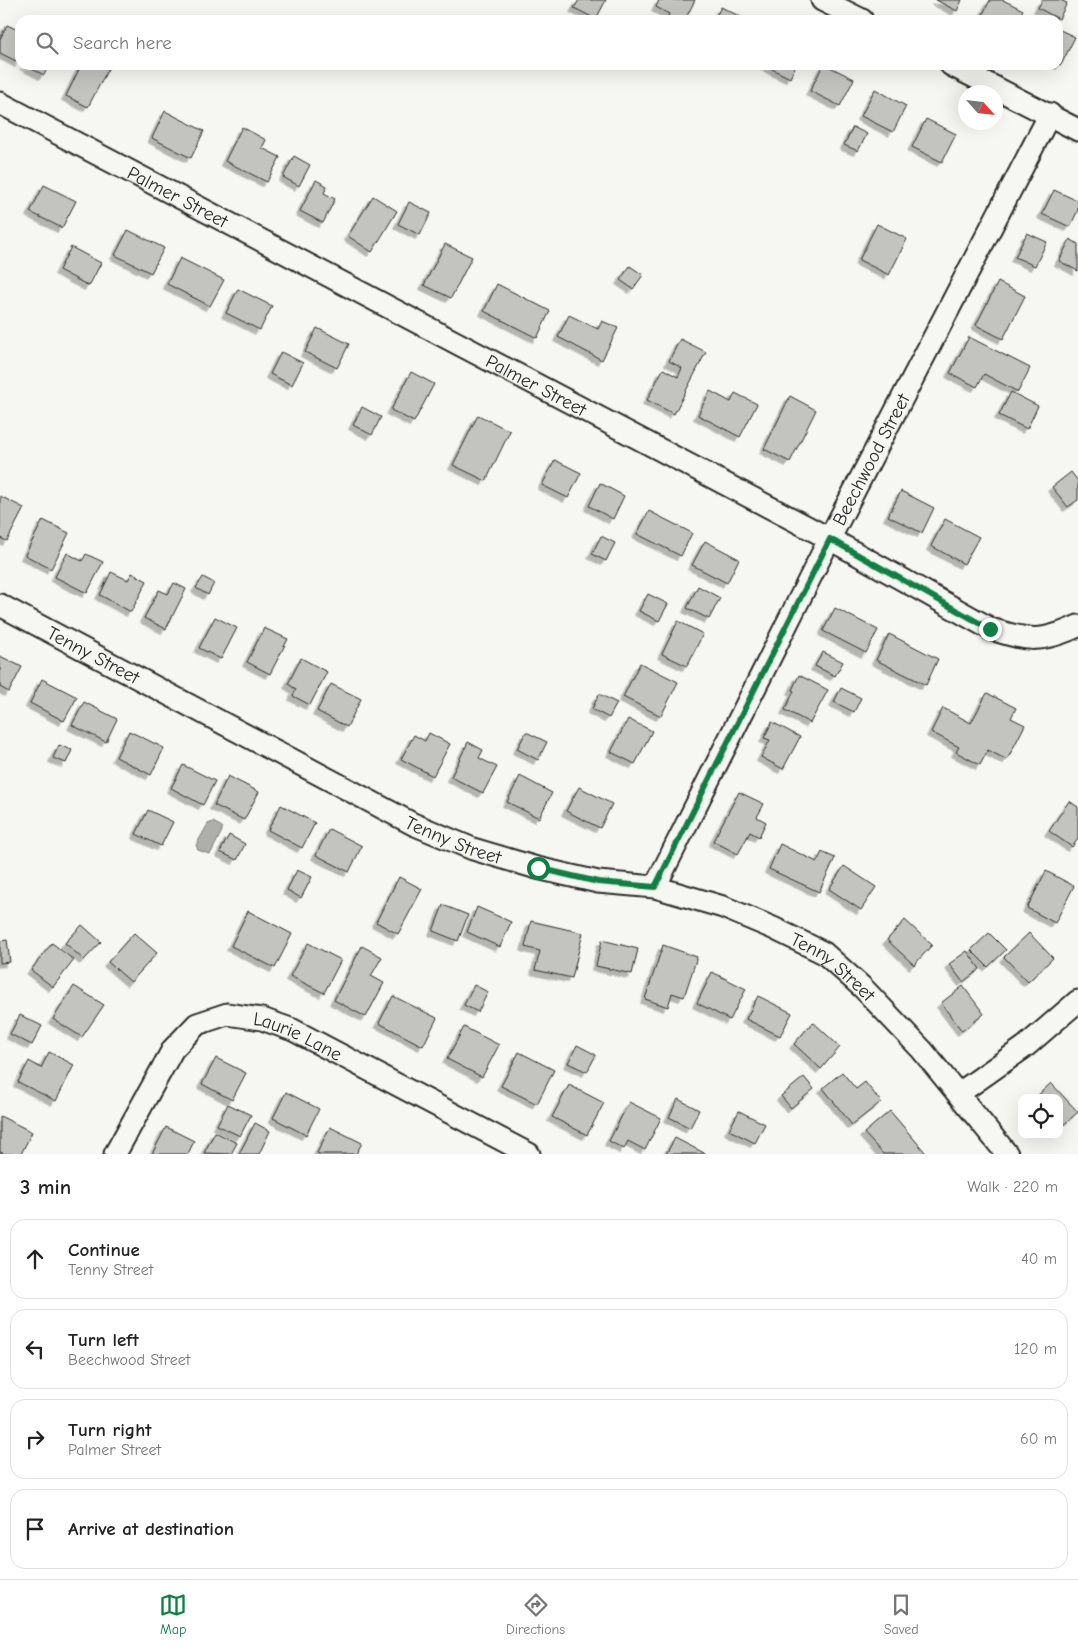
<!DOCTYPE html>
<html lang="en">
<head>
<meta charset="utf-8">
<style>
  body { margin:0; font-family:"Comic Neue",sans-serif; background:#f6f6f6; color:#222 }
  .controls { position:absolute; right:15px; bottom:15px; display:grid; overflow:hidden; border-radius:10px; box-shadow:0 5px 20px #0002 }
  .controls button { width:45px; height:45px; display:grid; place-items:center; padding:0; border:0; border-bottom:1px solid #e0e0e0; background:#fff; color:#222; font:25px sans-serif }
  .compass { position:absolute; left:958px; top:85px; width:45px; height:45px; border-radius:50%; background:#fff; box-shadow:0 5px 20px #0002; rotate:117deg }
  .stop { position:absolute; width:15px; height:15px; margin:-11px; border:4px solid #0b8043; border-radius:50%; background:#fff }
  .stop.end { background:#0b8043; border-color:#fff; box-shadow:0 1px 5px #0008 }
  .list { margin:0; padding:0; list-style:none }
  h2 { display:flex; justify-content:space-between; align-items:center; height:65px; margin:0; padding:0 20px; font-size:21px }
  h2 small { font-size:16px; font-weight:400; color:#767676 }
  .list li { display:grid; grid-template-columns:32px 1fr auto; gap:15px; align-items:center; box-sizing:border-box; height:80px; margin:0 10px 10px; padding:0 10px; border:1px solid #e0e0e0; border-radius:15px }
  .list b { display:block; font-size:19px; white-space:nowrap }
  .list p { margin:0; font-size:16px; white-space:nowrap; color:#767676 }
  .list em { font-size:16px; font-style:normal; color:#767676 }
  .icon { flex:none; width:28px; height:28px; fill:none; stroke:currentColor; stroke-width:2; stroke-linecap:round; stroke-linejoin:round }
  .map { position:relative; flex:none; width:1078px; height:1154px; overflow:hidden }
  .search { position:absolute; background:#fff; box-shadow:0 5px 20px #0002; left:15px; right:15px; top:15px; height:55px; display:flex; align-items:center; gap:12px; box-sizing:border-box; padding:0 18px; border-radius:15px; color:#767676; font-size:19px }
  .sheet { height:425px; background:#fff }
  nav { display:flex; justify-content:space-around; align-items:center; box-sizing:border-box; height:70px; border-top:1px solid #e0e0e0; background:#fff; font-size:14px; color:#767676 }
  nav a { display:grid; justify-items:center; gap:2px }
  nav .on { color:#0b8043 }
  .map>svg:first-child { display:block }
</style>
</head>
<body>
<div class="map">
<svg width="1078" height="1154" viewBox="0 0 1078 1154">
  <defs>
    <filter id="shadow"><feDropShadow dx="-4.5" dy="4.5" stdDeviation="0" flood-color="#0004"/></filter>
  </defs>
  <rect width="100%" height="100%" fill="#f6f6f2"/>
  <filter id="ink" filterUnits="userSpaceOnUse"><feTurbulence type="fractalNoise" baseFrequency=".02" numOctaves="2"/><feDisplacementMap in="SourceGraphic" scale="10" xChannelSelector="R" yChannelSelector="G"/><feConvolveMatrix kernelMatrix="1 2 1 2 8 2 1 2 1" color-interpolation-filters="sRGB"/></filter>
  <g filter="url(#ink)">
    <path fill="#aeaeab" stroke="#7a7a78" d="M213,822L222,827V831L211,853L209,854L198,850L196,845L208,824Z"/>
    <path fill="#c3c3c0" stroke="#2b2b2b" filter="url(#shadow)" d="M579,0H606L596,19L574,8Z
      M659,0H695L685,20H666L669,14L656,7Z
      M936,0H962L957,11Z
      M990,0H1003L1023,10L1018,20H980Z
      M1042,0H1060L1067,3L1059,19L1038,8Z
      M721,7L747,20H714Z
      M7,25L20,31V63L0,53V39Z
      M1058,29L1075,37L1061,65L1058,64Z
      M24,65H49L44,75Z
      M81,65H110L88,107L66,96Z
      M764,65H796L790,78Z
      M823,65H826L854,79L840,106L810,91Z
      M875,89L906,106L893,132L861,116Z
      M165,111L204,131L191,158L152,138Z
      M926,119L956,134L942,162L912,147Z
      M242,127L266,140L262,148L280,157L267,182L225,161Z
      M853,127L867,134L858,151L844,145Z
      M294,156L310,165L299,186L283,177Z
      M316,180L327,186L324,193L335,199L323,223L300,211Z
      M44,185L76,201L62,228L30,212Z
      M1054,190L1078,201V210L1070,227L1042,214Z
      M373,196L397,211L372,252L348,236Z
      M409,202L431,213L420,235L398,224Z
      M877,224L907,239L889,275L859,260Z
      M128,230L164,248L151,273L115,255Z
      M1027,233L1047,242L1035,266L1015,257Z
      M1070,239L1078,244V271L1059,261Z
      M445,244L472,257L451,298L424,285Z
      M71,247L101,263L89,286L59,270Z
      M180,258L224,280L210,306L167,284Z
      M630,266L643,275L633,289L620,280Z
      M998,282L1025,296L1003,339L976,325Z
      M497,284L550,311L537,338L484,311Z
      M238,289L272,306L260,330L226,313Z
      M569,315L598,329L602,321L618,328L602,360L558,337Z
      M317,328L349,344L337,368L305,352Z
      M969,337L1030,368L1018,392L984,374L977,387L950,373Z
      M680,339L706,352L674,414L647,400L663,369L678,377L682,368L669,361Z
      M281,352L303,363L292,385L270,374Z
      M411,372L434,384L414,422L391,410Z
      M710,391L731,402L735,393L757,404L740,437L698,415Z
      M1011,392L1038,406L1027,429L999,415Z
      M790,396L816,410L790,462L764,449Z
      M362,407L381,417L372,435L353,425Z
      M478,415L510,431L486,481L453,465Z
      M555,460L581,473L568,498L542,485Z
      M1071,472L1078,481V500L1068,507L1052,487Z
      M600,483L624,496L613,519L589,506Z
      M901,491L934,508L922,533L888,516Z
      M0,496L24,508L7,541L0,538Z
      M649,511L692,533L681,556L637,534Z
      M945,519L979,537L964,564L931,546Z
      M43,520L69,533L51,569L25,555Z
      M601,536L615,543L606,561L592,554Z
      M705,541L739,559L727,583L692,565Z
      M67,553L82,561L86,554L103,562L87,593L55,577Z
      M111,572L128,580L132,573L147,581L131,612L100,595Z
      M203,577L214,583L208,595L196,588Z
      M174,583L186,589L166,629L144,618L159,590L168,594Z
      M698,586L720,598L709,619L687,608Z
      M648,594L668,604L659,621L639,611Z
      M835,608L878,630L866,653L823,631Z
      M215,617L237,628L221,659L199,648Z
      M678,621L703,634L687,666L662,654Z
      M264,628L288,639L270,674L247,662Z
      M889,634L938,659L926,685L876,660Z
      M823,652L843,662L835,676L815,666Z
      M0,656L22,667L9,692L0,687Z
      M301,658L327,672L310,705L293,696L296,689L288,684Z
      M640,663L678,682L661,716L623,697Z
      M799,675L828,690L810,723L785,710L794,691L792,690Z
      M42,679L77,697L64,721L30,703Z
      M331,684L361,699L347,727L317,711Z
      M841,688L861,698L854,712L834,702Z
      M987,693L1016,708L1011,718L1025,725L1007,760L988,750L980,765L956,752L959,747L931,732L943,708L971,723Z
      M599,694L617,703L609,718L592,709Z
      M84,702L117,719L106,742L72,725Z
      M628,719L652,731L635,764L611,752Z
      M772,722L800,737L783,769L761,757L770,740L764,738Z
      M129,731L164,748L151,775L116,757Z
      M526,732L547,742L538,760L517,749Z
      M429,733L450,744L433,776L401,759L414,735L425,741Z
      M468,742L483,750L479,758L497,767L483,793L451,777Z
      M59,745L72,750L66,763L53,758Z
      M183,765L215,781L203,805L171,788Z
      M228,776L259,792L244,820L214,805Z
      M520,776L552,793L539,818L507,802Z
      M579,787L612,804L600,828L566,811Z
      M739,792L764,804L757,817L766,822L759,837L750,832L738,854L713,841Z
      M1069,801L1078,807V839L1072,847L1049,831Z
      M281,805L315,823L302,848L268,830Z
      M148,810L173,822L161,846L136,834Z
      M329,829L362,846L349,872L316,855Z
      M229,835L245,844L237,860L220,852Z
      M780,844L817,862L822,852L835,858L819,892L769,869Z
      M844,866L876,887L861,910L829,889Z
      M297,870L312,877L301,898L287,890Z
      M1046,871L1074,886L1055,923L1027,908Z
      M399,877L422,889L398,934L376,922Z
      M443,905L468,915L458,941L433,931Z
      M477,907L511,922L500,947L467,932Z
      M248,911L292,934L275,968L231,946Z
      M905,920L932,945L914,965L887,940Z
      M531,921L583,933L572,978L535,970L540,951L525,947Z
      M82,925L101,942L84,960L65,943Z
      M134,933L157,953L131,982L108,962Z
      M989,933L1006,950L988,967L971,950Z
      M1029,933L1053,958L1028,982L1004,957Z
      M7,940L10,962L0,963V941Z
      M602,940L638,949L632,974L596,966Z
      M52,943L74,960L53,987L31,970Z
      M308,943L341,960L324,993L290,976Z
      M663,945L697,957L684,997L672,993L668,1007L645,999Z
      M362,946L382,957L371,976L384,983L366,1017L334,1000Z
      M967,951L980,969L963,982L949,964Z
      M712,972L746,989L730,1020L697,1003Z
      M474,985L488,992L478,1012L464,1005Z
      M74,986L104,1005L82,1037L53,1019Z
      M963,986L984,1014L962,1031L941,1003Z
      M393,996L437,1018L423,1046L379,1023Z
      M758,996L792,1013L780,1036L746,1019Z
      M20,1015L42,1026L32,1045L10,1034Z
      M813,1022L840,1047L821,1069L794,1044Z
      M464,1027L499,1045L482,1077L447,1059Z
      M577,1045L596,1055L587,1072L568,1063Z
      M49,1052L74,1065L56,1101L18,1082L29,1061L41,1068Z
      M519,1052L554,1070L537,1104L501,1086Z
      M216,1058L246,1073L232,1100L202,1084Z
      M842,1072L856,1089L865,1082L881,1102L852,1125L823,1088Z
      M804,1077L814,1089L791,1108L781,1096Z
      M1051,1083L1078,1112L1059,1129V1098H1035Z
      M569,1085L604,1103L587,1135L552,1117Z
      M286,1092L319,1109L306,1135L273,1118Z
      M678,1099L699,1110L690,1128L669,1117Z
      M629,1102L661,1118L645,1150L628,1141L624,1149L609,1141Z
      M228,1104L251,1115L240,1136L217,1125Z
      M739,1111L765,1124L755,1143L729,1130Z
      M890,1111L925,1152L922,1154H883L864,1133Z
      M0,1116L32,1132L21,1154H5L0,1152Z
      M255,1123L270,1131L259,1154H239Z
      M166,1127L194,1141L188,1154H152Z
      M330,1127L362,1143L356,1154H320L317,1153Z
      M215,1132L237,1143L231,1154L204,1153Z
      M675,1138L706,1154H666Z"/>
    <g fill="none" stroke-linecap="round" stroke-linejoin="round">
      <g stroke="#2b2b2b" stroke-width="25">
        <g id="street">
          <path d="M822,0L862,20"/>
          <path d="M951,65L1078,130"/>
          <path id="s1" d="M0,103L830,539L991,629C1029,641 1041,643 1078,626"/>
          <path id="s2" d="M0,605L413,824L473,849L537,868L598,882L655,887L723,907L773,928L824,953L863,988L922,1050L1007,1154"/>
          <path id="s3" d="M655,887L838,522L1050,114"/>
          <path d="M958,1094L1026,1046L1078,1001"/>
          <path id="s4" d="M115,1154L173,1049L197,1024L227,1014L262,1019L293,1030L529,1154"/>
        </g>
      </g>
      <use href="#street" stroke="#f6f6f2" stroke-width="21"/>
    </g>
  </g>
  <g fill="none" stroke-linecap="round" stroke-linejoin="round" filter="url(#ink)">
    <path stroke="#0b8043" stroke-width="6" d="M538,868L598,882L655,887L830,539L990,629"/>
  </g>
  <g text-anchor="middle" stroke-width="5" stroke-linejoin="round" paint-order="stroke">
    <g font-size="19" fill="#2b2b2b" stroke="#f6f6f2">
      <text dy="7" stroke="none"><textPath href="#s1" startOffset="201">Palmer Street</textPath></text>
      <text dy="7" stroke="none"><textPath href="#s1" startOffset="606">Palmer Street</textPath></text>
      <text dy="7" stroke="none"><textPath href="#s3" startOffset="479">Beechwood Street</textPath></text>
      <text dy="7" stroke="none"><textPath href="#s2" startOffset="106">Tenny Street</textPath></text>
      <text dy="7" stroke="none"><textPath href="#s2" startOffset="511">Tenny Street</textPath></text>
      <text dy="7" stroke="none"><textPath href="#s2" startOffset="916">Tenny Street</textPath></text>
      <text dy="7" stroke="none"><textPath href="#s4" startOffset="261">Laurie Lane</textPath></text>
    </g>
  </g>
</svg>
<div class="controls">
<button><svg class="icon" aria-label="locate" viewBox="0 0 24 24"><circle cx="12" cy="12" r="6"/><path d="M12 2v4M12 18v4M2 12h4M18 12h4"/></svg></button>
</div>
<svg class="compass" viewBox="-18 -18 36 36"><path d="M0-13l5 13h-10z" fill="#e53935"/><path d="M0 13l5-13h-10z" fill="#767676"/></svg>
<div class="stop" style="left:538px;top:868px"></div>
<div class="stop end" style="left:990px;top:629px"></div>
<div class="search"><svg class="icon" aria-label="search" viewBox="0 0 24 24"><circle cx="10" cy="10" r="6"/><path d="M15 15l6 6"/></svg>Search here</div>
</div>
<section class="sheet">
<h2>3 min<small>Walk · 220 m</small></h2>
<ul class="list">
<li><svg class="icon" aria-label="ahead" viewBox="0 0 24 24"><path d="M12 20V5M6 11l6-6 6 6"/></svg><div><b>Continue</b><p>Tenny Street</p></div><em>40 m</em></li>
<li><svg class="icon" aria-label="left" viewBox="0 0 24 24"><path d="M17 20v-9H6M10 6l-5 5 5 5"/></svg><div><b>Turn left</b><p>Beechwood Street</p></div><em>120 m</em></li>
<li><svg class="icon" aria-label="right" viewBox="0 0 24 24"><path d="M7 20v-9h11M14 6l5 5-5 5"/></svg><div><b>Turn right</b><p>Palmer Street</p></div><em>60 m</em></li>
<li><svg class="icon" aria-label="arrive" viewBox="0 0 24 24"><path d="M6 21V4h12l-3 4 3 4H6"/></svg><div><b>Arrive at destination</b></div></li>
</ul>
</section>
<nav>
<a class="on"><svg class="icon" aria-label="map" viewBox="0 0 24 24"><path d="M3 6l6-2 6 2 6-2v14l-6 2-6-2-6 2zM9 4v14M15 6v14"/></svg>Map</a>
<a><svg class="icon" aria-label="directions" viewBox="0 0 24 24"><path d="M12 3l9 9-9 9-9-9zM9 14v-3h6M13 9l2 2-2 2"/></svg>Directions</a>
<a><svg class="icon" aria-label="saved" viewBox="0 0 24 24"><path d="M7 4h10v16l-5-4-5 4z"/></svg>Saved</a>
</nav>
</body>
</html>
